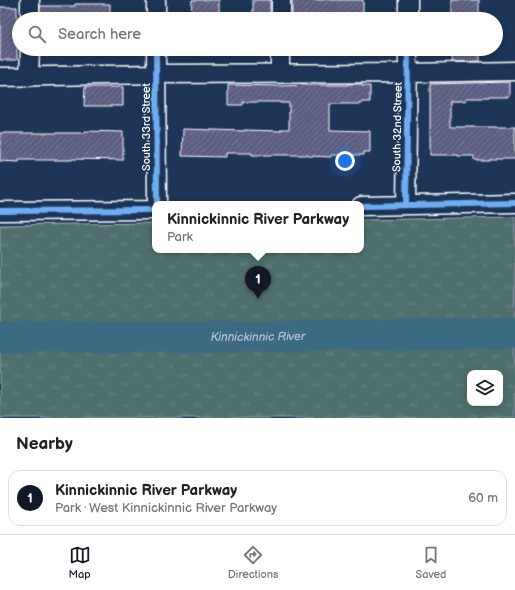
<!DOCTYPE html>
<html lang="en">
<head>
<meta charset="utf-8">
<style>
  body { margin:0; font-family:"Balsamiq Sans",sans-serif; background:#f6f6f6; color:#222 }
  .controls { position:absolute; right:12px; bottom:12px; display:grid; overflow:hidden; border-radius:8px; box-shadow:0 2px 10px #0003 }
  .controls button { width:36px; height:36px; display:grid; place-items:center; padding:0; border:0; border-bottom:1px solid #e0e0e0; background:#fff; color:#222; font:20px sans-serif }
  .you { position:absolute; left:345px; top:161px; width:14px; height:14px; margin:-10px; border:3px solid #fff; border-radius:50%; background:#1a73e8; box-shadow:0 0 0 6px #1a73e833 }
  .badge { display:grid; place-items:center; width:26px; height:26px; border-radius:50%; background:#111827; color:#fff; font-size:13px; font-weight:700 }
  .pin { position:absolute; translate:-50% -33px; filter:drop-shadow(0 1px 2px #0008) }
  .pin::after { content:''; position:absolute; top:21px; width:14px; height:12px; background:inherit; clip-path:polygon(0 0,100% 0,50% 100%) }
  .popup { position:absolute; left:152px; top:201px; width:212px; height:52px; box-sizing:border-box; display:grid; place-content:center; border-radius:8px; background:#fff; filter:drop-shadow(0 1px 3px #0005); font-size:13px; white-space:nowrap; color:#767676 }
  .popup b { font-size:15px; color:#222 }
  .popup::after { content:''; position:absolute; left:50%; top:100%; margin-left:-8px; border:8px solid transparent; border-top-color:#fff }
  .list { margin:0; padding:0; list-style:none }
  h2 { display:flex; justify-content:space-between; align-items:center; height:52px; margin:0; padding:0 16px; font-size:17px }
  h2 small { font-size:13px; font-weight:400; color:#767676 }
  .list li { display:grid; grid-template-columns:26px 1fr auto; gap:12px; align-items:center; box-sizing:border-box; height:56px; margin:0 8px 8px; padding:0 8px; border:1px solid #e0e0e0; border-radius:12px }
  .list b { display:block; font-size:15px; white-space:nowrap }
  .list p { margin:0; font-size:13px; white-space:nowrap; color:#767676 }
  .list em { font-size:13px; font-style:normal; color:#767676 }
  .icon { flex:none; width:22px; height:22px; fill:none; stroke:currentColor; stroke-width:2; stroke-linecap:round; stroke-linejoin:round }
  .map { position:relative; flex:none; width:515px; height:418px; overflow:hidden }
  .search { position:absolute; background:#fff; box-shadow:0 2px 10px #0003; left:12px; right:12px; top:12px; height:44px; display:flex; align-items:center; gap:10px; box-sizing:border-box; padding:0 14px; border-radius:22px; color:#767676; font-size:15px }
  .sheet { height:116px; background:#fff }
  nav { display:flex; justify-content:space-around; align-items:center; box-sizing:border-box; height:56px; border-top:1px solid #e0e0e0; background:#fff; font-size:11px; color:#767676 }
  nav a { display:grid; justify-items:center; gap:2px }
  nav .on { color:#111827 }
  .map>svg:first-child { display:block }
</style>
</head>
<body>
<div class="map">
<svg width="515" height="418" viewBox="0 0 515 418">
  <defs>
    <pattern id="grass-tufts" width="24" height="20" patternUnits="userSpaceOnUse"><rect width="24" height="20" fill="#506f6e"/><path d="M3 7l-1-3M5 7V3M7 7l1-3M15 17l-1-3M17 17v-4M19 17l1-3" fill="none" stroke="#6a8584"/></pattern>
    <pattern id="building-hatch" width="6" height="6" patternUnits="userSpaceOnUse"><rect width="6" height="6" fill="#5d5f82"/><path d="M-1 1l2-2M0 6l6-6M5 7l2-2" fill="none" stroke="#757795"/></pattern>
  </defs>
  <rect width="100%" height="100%" fill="#1d3557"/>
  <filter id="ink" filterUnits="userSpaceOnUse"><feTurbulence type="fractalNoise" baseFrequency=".025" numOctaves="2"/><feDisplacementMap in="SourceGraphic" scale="8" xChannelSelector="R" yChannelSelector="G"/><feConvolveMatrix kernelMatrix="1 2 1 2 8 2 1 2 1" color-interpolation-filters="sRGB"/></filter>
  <g filter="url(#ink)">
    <path fill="url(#grass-tufts)" stroke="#a8b7b6" fill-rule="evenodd" d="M515,217V418H0V225L155,223V250H361V220ZM470,373H500V403H470Z"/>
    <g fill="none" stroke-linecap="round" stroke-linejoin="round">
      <path stroke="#3e6a83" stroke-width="31" id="s1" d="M0,337H239L515,333"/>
    </g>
    <path fill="url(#building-hatch)" stroke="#fff" d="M192,0H219V19H191Z
      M253,0H270V19H253Z
      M292,0H363V19H292Z
      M452,0H479V19H452Z
      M75,4H110V19H40V6H75Z
      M0,7H17V60H0Z
      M453,49H480V61L452,62Z
      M510,82V97H488V98H466V101H450V127H515V159H489V160H474V156H458V155H430V84Z
      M348,84H362V86H370V102H362V104H330V130L370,131V152H364V155H331V157L308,156V155H252V153H225V157L182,156L183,129L244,131V130L281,131V129H289V103H280V102H243V105H228V85L280,86L308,85H348Z
      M85,87H123V106H84Z
      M85,131L123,132V160L72,159V160H19V162L0,161V133H85Z"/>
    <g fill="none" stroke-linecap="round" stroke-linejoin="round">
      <g stroke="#fff" stroke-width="21">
        <path id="minor" d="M408,0V19
          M30,19V0
          M156,19V0
          M281,19V0
          M156,49L157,204
          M280,74V49
          M0,77L156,74L408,73L515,71
          M29,77L30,49
          M406,205L408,49
          M361,206L515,203
          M0,211L155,210"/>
      </g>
      <use href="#minor" stroke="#1d3557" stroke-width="18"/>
      <g stroke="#1d3557" stroke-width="8">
        <path id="cycleway" d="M156,49L157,204
          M406,205L408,49
          M361,206L515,203
          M0,211L155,210"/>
      </g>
      <use href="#cycleway" stroke="#6dadf4" stroke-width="6"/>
    </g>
  </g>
  <g text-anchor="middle" stroke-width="3" stroke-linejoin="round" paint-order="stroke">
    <g font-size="11" fill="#fff" stroke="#1d3557">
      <text transform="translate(146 127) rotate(-90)" y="4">South 33rd Street</text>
      <text transform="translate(397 127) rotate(-89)" y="4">South 32nd Street</text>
    </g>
    <g font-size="12" font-style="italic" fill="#b2c3cd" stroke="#1d3557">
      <text dy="4" stroke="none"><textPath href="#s1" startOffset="258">Kinnickinnic River</textPath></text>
    </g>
  </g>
</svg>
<div class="controls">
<button><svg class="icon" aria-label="layers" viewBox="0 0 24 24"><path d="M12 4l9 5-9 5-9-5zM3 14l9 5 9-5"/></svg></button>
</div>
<div class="you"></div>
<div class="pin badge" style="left:258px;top:299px">1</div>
<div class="popup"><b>Kinnickinnic River Parkway</b>Park</div>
<div class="search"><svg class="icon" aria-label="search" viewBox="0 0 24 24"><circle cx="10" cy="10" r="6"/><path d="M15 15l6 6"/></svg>Search here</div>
</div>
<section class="sheet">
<h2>Nearby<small></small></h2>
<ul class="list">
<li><span class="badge">1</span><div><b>Kinnickinnic River Parkway</b><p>Park · West Kinnickinnic River Parkway</p></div><em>60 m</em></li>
</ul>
</section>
<nav>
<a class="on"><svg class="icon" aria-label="map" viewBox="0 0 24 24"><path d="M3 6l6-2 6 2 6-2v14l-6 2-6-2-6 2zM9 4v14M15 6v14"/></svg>Map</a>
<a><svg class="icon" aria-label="directions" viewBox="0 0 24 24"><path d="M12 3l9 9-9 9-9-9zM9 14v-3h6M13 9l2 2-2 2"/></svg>Directions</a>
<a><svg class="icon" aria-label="saved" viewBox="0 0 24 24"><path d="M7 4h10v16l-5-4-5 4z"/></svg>Saved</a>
</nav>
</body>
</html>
